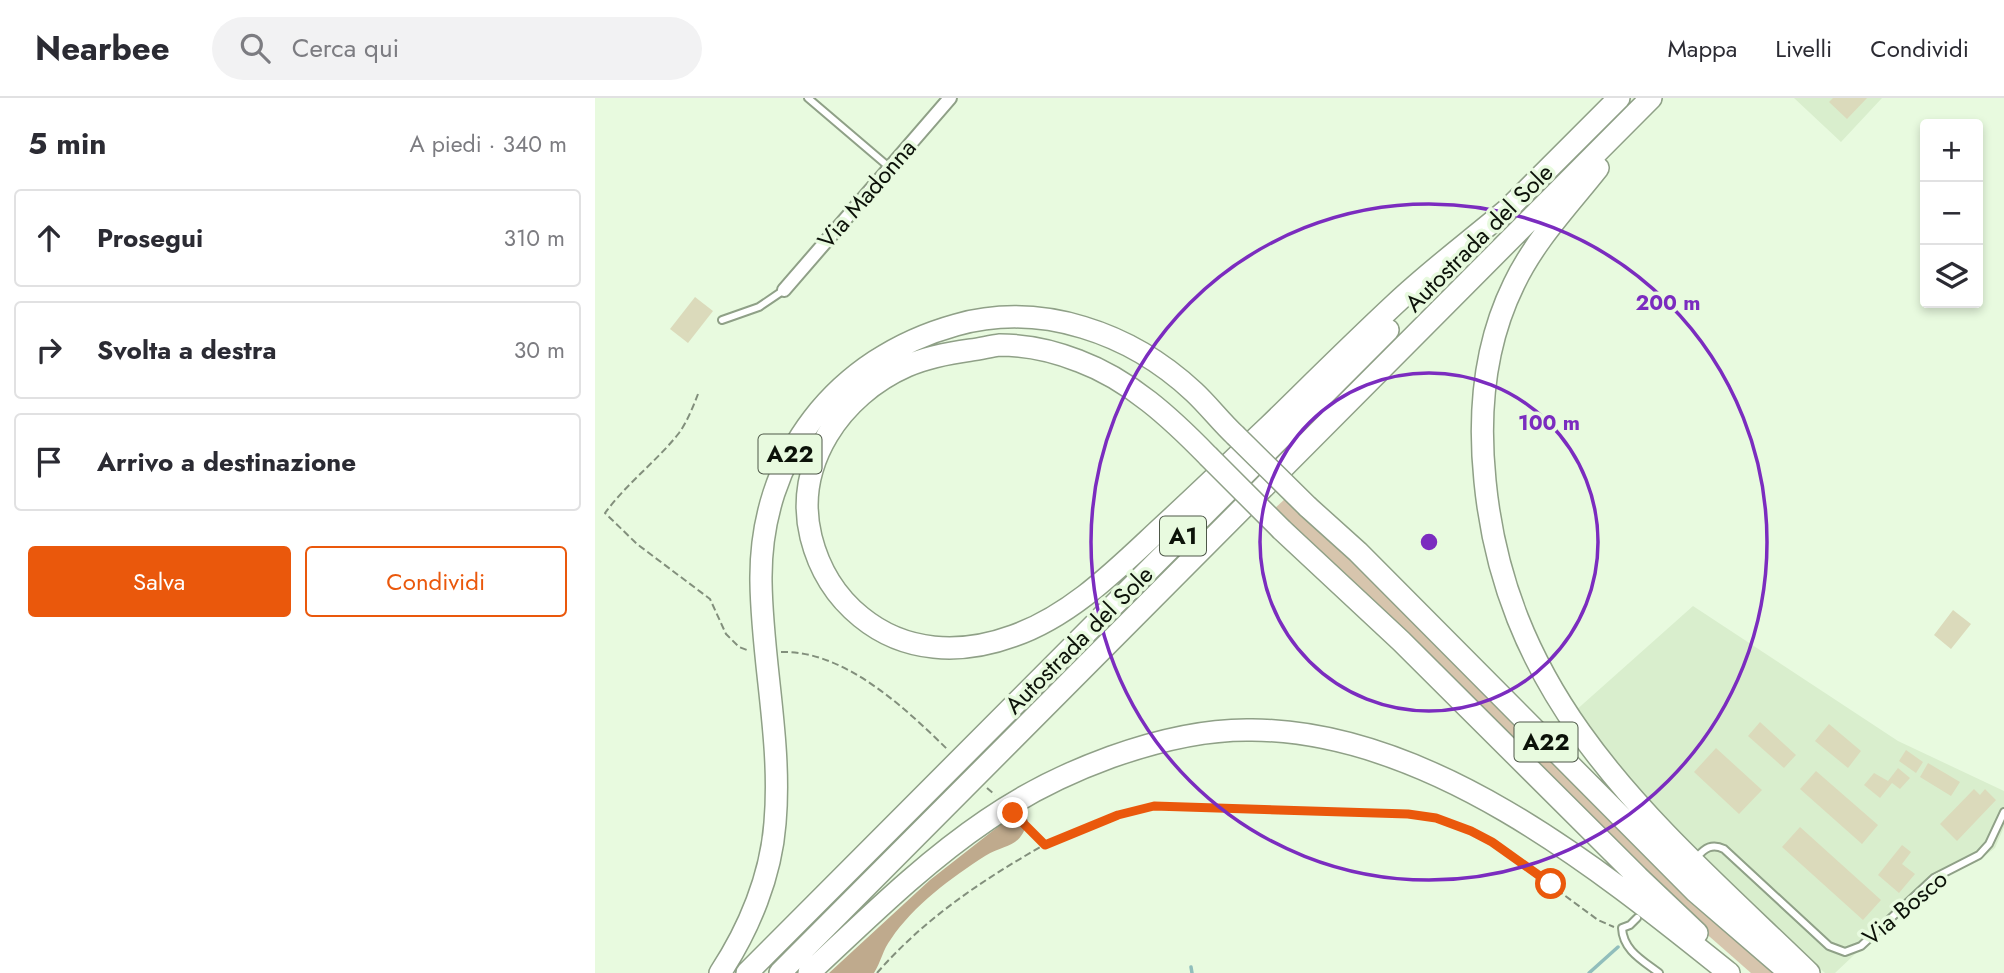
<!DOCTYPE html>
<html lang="it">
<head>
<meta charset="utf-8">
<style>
  body { margin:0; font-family:Jost,sans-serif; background:#f2f2f3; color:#2b2b33 }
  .controls { position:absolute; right:21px; top:21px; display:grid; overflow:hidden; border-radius:7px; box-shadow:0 4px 10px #0003 }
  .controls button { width:63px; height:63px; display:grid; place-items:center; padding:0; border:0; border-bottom:2px solid #e1e1e2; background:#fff; color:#2b2b33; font:35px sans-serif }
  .stop { position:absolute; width:21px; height:21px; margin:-16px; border:5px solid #ea580c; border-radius:50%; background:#fff }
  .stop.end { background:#ea580c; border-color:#fff; box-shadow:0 2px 7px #0008 }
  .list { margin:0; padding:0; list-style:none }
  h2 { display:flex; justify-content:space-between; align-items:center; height:91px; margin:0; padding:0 28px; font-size:30px }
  h2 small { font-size:23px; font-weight:400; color:#7c7c81 }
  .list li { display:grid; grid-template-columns:46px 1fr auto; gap:21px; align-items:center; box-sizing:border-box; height:98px; margin:0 14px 14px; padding:0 14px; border:2px solid #e1e1e2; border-radius:7px }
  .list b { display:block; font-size:26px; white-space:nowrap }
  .list em { font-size:23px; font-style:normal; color:#7c7c81 }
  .actions { display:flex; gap:14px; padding:21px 28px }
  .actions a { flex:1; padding:16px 0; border:2px solid #ea580c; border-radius:7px; text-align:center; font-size:24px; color:#ea580c }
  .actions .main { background:#ea580c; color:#fff }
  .icon { flex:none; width:38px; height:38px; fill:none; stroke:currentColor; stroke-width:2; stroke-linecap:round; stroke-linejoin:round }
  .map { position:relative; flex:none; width:1409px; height:875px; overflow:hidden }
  header { display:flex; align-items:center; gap:42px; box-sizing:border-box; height:98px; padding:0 35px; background:#fff; border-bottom:2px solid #e1e1e2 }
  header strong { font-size:33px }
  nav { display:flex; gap:38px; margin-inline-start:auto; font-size:24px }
  .search { width:490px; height:63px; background:#f2f2f3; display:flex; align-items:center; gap:18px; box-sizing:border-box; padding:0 24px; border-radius:38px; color:#7c7c81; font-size:26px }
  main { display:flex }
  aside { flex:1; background:#fff }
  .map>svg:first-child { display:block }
</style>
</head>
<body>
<header>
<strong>Nearbee</strong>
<div class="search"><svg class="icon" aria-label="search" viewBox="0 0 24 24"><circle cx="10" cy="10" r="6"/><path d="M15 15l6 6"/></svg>Cerca qui</div>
<nav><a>Mappa</a><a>Livelli</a><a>Condividi</a></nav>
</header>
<main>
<aside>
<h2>5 min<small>A piedi · 340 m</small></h2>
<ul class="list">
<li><svg class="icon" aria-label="ahead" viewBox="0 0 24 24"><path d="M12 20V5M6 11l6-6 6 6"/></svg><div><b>Prosegui</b></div><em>310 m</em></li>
<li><svg class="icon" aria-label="right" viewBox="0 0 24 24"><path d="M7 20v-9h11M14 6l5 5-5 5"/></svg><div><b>Svolta a destra</b></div><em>30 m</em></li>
<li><svg class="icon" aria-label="arrive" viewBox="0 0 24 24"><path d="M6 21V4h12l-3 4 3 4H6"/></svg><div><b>Arrivo a destinazione</b></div></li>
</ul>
<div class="actions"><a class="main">Salva</a><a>Condividi</a></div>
</aside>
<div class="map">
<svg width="1409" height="875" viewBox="0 0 1409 875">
  <rect width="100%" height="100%" fill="#e8fadf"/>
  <path fill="#d9eecd" d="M1199,0H1287L1246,44Z
    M1098,508L1303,643L1409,693V729L1400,750L1383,763L1333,787L1240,875H1230L1090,748L979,614Z"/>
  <path fill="#d7c5ad" d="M691,400L1186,875H1156L1082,810L678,412Z"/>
  <path fill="#bfaa8d" d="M426,716L433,722C425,751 412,745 390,758C357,779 318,808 296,841C288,851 286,864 279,875H234L335,782L409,724L418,718Z"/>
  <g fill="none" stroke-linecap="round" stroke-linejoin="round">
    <path stroke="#91bebc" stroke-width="3.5" d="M596,869L597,875
      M994,875L1023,849"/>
  </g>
  <path fill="#dbdabb" d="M1238,0H1272L1252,21L1234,4Z
    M100,199L118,213L93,245L75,231Z
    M1358,512L1376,526L1356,551L1339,537Z
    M1165,624L1201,657L1189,670L1153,638Z
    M1234,626L1266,653L1253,670L1220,643Z
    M1121,650L1167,692L1144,716L1099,674Z
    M1311,652L1328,664L1321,675L1304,663Z
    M1333,665L1365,684L1356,698L1325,679Z
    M1303,670L1315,680L1305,691L1297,685L1285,700L1269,687L1279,675L1293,683Z
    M1221,673L1283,727L1267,746L1205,691Z
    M1379,691L1385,697L1390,691L1401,702L1362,743L1345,726Z
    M1205,729L1286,802L1268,822L1187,749Z
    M1307,747L1316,754L1307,766L1320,776L1304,795L1283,777Z"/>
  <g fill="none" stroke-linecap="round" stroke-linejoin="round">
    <g stroke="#8fa087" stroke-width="10">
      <path id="service" d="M213,0L294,69
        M127,222L164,209L189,192
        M1102,759C1110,750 1117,745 1129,751L1234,848L1250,854L1266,848L1339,780L1384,757L1394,746L1409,714
        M1042,820L1035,827L1027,830C1028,852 1047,862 1064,875"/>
    </g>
    <g stroke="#8fa087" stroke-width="16">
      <path id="minor" d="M189,192L355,0"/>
    </g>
    <g stroke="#8fa087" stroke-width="24">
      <path id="motorway" d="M1003,70C973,108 940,142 919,186C889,247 883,315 890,383C912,609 1062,728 1214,875
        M904,120L1024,0
        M613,358C576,320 535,282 484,263C459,253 432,247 405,247C395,248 386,251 376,252C354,255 332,259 312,268C246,297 198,366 216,439C224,471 240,498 266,519C310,555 366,557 418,538C476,518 522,471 566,430C602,397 637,363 673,329C715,288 757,246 800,206C836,172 875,143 913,111
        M713,409L763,454L1101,794L1195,875
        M687,432L806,543L1043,779L1102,835
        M125,875C154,831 176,778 180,725C187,644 167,564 166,484C164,358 242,260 361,227C446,203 536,235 599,294C613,307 626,324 640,337
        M152,875L793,232
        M185,875L1056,0
        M214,875C271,822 327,766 392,722C431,695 472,675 516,659C561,643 609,631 657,632C834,633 1002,769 1134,875"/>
    </g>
    <path stroke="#828f7c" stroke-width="2" stroke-dasharray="7 3.5" stroke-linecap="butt" d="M103,296C98,309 92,324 84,335C61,364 32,385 10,415L42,446L115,501L131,536L144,549L152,552
      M186,554C249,552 310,610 352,651
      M392,690L400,697
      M424,720L450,747L523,717L559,708L777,713L841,720L897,744L1003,822L1019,829
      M282,875C329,821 387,782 449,747"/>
    <use href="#service" stroke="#fff" stroke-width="6"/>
    <use href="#minor" stroke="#fff" stroke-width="12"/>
    <use href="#motorway" stroke="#fff" stroke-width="21"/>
    <g stroke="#8fa087" stroke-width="24" stroke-linecap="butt">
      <path id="motorway-bridge" d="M640,337L713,409
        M613,358L687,432"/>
    </g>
    <use href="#motorway-bridge" stroke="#fff" stroke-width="21"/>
  </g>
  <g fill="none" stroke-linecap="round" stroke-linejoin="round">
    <path stroke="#ea580c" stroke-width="9" d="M418,715L450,747L523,717L559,708L813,716L841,720L876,733L897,744L956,786"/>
  </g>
  <g fill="none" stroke="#7b2cbf" stroke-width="3.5">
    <circle cx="834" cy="444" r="169"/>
    <circle cx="834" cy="444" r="338"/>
  </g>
  <g text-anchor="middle" stroke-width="7" stroke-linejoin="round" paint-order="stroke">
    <g fill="#e8fadf" stroke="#4e5849" stroke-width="2">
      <rect x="163.5" y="336.5" width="63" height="39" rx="5"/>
      <rect x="565" y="418.5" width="46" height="39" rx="5"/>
      <rect x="919.5" y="624.5" width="63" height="39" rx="5"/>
    </g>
    <g font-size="23" font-weight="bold" fill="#0c1209">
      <text x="195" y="364">A22</text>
      <text x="588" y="446">A1</text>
      <text x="951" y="652">A22</text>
    </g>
    <g font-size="24" fill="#0c1209" stroke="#e8fadf">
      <text transform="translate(272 96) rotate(-49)" y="8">Via Madonna</text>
      <text transform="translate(884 140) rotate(-45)" y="8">Autostrada del Sole</text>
      <text transform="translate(484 542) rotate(-45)" y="8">Autostrada del Sole</text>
      <text transform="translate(1310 810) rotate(-40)" y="8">Via Bosco</text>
    </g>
  </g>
  <circle cx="834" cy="444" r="10" fill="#7b2cbf" stroke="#e8fadf" stroke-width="3.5"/>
  <g font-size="21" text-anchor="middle" font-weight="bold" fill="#7b2cbf" stroke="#e8fadf" stroke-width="7" stroke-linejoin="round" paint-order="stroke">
    <text x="1073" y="212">200 m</text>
    <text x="954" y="332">100 m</text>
  </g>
</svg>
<div class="controls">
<button>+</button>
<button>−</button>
<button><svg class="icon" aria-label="layers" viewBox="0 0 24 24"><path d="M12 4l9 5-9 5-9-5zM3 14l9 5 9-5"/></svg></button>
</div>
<div class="stop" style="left:956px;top:786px"></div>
<div class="stop end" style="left:418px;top:715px"></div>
</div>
</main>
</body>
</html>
